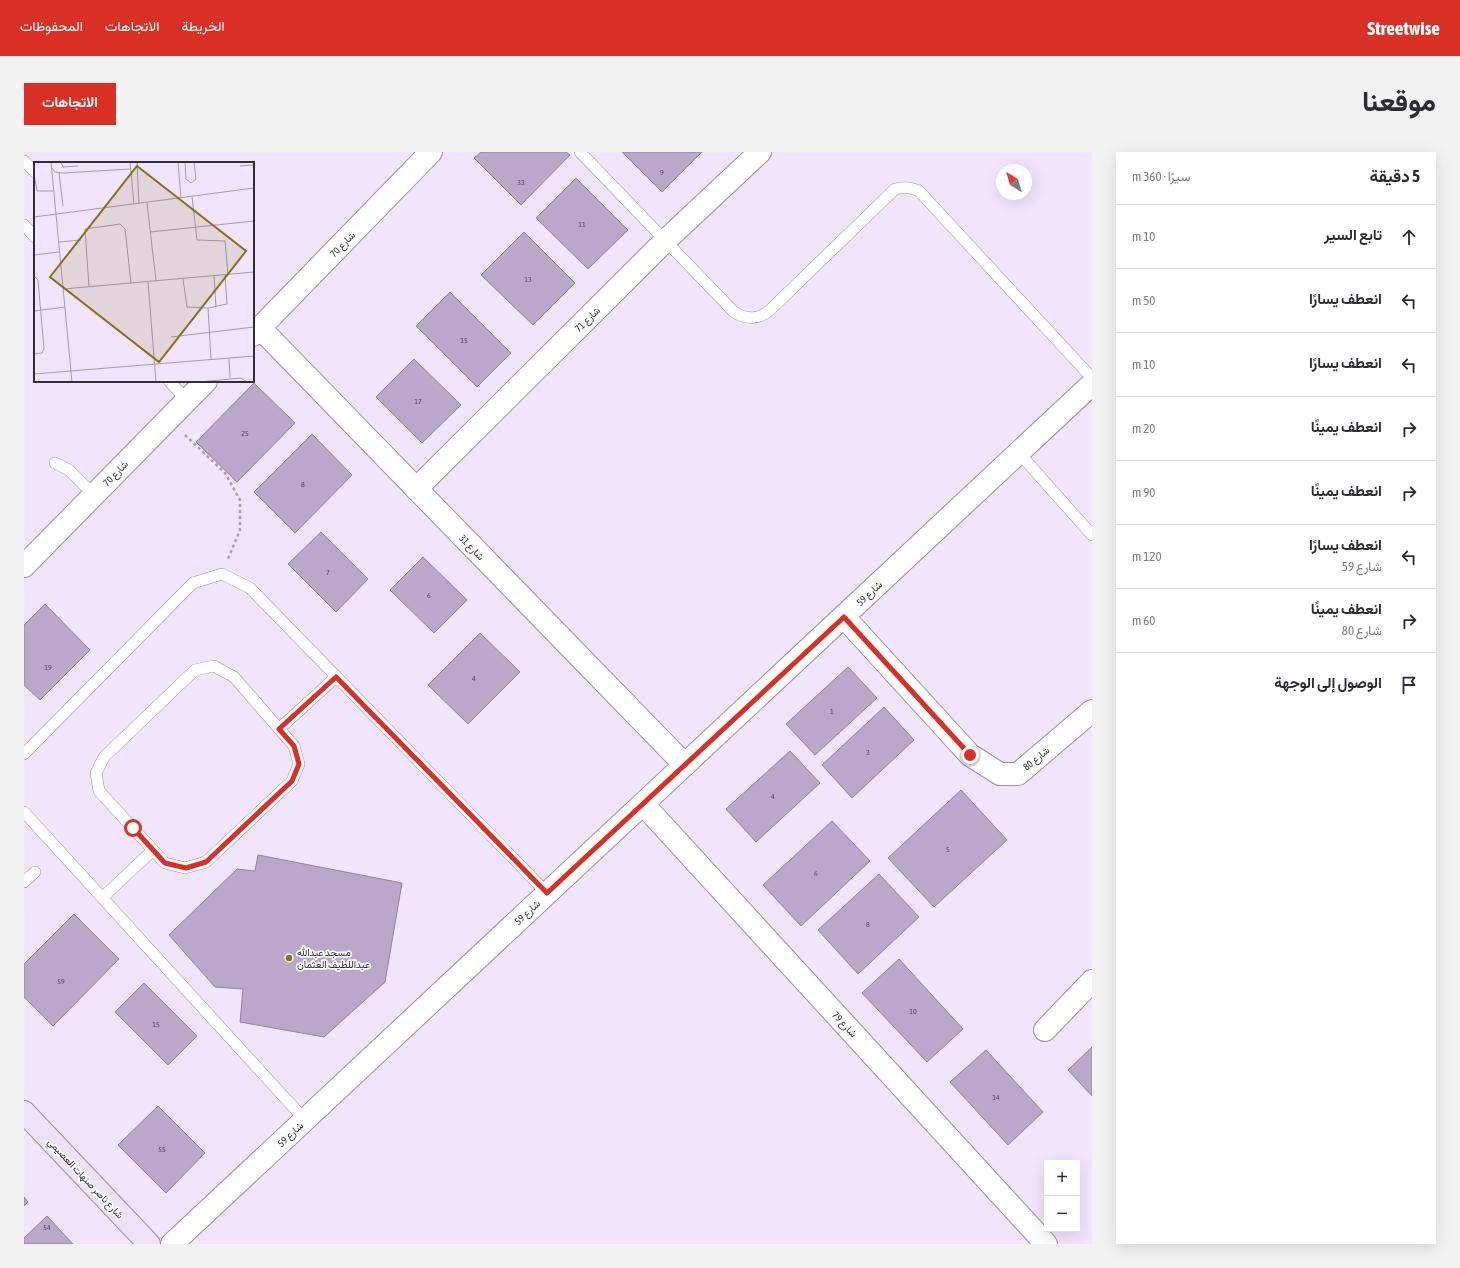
<!DOCTYPE html>
<html lang="ar">
<head>
<meta charset="utf-8">
<style>
  body { margin:0; font-family:"Asap Condensed",Vazirmatn,sans-serif; background:#f2f2f3; color:#2b2b33; direction:rtl }
  .controls { position:absolute; right:12px; bottom:12px; display:grid; overflow:hidden; border-radius:0px; box-shadow:0 4px 16px #0002 }
  .controls button { width:36px; height:36px; display:grid; place-items:center; padding:0; border:0; border-bottom:1px solid #e1e1e2; background:#fff; color:#2b2b33; font:20px sans-serif }
  .compass { position:absolute; left:972px; top:12px; width:36px; height:36px; border-radius:50%; background:#fff; box-shadow:0 4px 16px #0002; rotate:322deg }
  .stop { position:absolute; width:12px; height:12px; margin:-9px; border:3px solid #d93025; border-radius:50%; background:#fff }
  .stop.end { background:#d93025; border-color:#fff; box-shadow:0 1px 4px #0008 }
  .list { margin:0; padding:0; list-style:none }
  h2 { display:flex; justify-content:space-between; align-items:center; height:52px; margin:0; padding:0 16px; font-size:17px }
  h2 small { font-size:13px; font-weight:400; color:#7c7c81 }
  .list li { display:grid; grid-template-columns:26px 1fr auto; gap:12px; align-items:center; box-sizing:border-box; height:64px; padding:0 16px; border-top:1px solid #e1e1e2 }
  .list b { display:block; font-size:15px; white-space:nowrap }
  .list p { margin:0; font-size:13px; white-space:nowrap; color:#7c7c81 }
  .list em { font-size:13px; font-style:normal; color:#7c7c81 }
  .icon { flex:none; width:22px; height:22px; fill:none; stroke:currentColor; stroke-width:2; stroke-linecap:round; stroke-linejoin:round }
  .map { position:relative; flex:none; width:1068px; height:1092px; overflow:hidden; direction:ltr; border-radius:0px }
  header { display:flex; align-items:center; gap:24px; box-sizing:border-box; height:56px; padding:0 20px; background:#d93025; color:#fff }
  header strong { font-size:19px }
  nav { display:flex; gap:22px; margin-inline-start:auto; font-size:14px }
  .intro { display:flex; align-items:center; justify-content:space-between; box-sizing:border-box; height:96px; padding:0 24px }
  h1 { margin:0; font-size:28px }
  .button { padding:10px 18px; border-radius:0px; background:#d93025; color:#fff; font-size:14px; font-weight:700 }
  main { display:flex; gap:24px; padding:0 24px }
  aside { flex:1; background:#fff; border-radius:0px; box-shadow:0 4px 16px #0002 }
  .map>svg:first-child { display:block }
</style>
</head>
<body>
<header>
<strong>Streetwise</strong>
<nav><a>الخريطة</a><a>الاتجاهات</a><a>المحفوظات</a></nav>
</header>
<div class="intro"><h1>موقعنا</h1><a class="button">الاتجاهات</a></div>
<main>
<aside>
<h2>5 دقيقة<small>سيرًا · 360 m</small></h2>
<ul class="list">
<li><svg class="icon" aria-label="ahead" viewBox="0 0 24 24"><path d="M12 20V5M6 11l6-6 6 6"/></svg><div><b>تابع السير</b></div><em>10 m</em></li>
<li><svg class="icon" aria-label="left" viewBox="0 0 24 24"><path d="M17 20v-9H6M10 6l-5 5 5 5"/></svg><div><b>انعطف يسارًا</b></div><em>50 m</em></li>
<li><svg class="icon" aria-label="left" viewBox="0 0 24 24"><path d="M17 20v-9H6M10 6l-5 5 5 5"/></svg><div><b>انعطف يسارًا</b></div><em>10 m</em></li>
<li><svg class="icon" aria-label="right" viewBox="0 0 24 24"><path d="M7 20v-9h11M14 6l5 5-5 5"/></svg><div><b>انعطف يمينًا</b></div><em>20 m</em></li>
<li><svg class="icon" aria-label="right" viewBox="0 0 24 24"><path d="M7 20v-9h11M14 6l5 5-5 5"/></svg><div><b>انعطف يمينًا</b></div><em>90 m</em></li>
<li><svg class="icon" aria-label="left" viewBox="0 0 24 24"><path d="M17 20v-9H6M10 6l-5 5 5 5"/></svg><div><b>انعطف يسارًا</b><p>شارع 59</p></div><em>120 m</em></li>
<li><svg class="icon" aria-label="right" viewBox="0 0 24 24"><path d="M7 20v-9h11M14 6l5 5-5 5"/></svg><div><b>انعطف يمينًا</b><p>شارع 80</p></div><em>60 m</em></li>
<li><svg class="icon" aria-label="arrive" viewBox="0 0 24 24"><path d="M6 21V4h12l-3 4 3 4H6"/></svg><div><b>الوصول إلى الوجهة</b></div></li>
</ul>
</aside>
<div class="map">
<svg width="1068" height="1092" viewBox="0 0 1068 1092">
  <rect width="100%" height="100%" fill="#f1e5fe"/>
  <path fill="#b9a8c9" stroke="#91829e" d="M457,0H542L546,3L497,53L450,6Z
    M598,0H678L638,40Z
    M552,26L604,78L564,117L512,66Z
    M500,80L551,131L509,173L457,123Z
    M426,140L487,201L453,235L392,174Z
    M390,207L437,253L398,291L352,245Z
    M230,231L271,271L213,330L172,290Z
    M288,282L328,323L271,381L230,340Z
    M297,380L344,427L312,460L264,412Z
    M399,405L443,448L410,481L366,438Z
    M21,452L66,498L16,548L0,533V473Z
    M456,481L496,520L444,572L404,533Z
    M824,515L853,546L791,603L762,572Z
    M860,555L890,588L828,646L798,613Z
    M766,599L796,631L732,690L702,657Z
    M937,638L983,688L910,755L864,706Z
    M808,669L846,709L777,774L739,733Z
    M234,703L378,731L361,830L300,885L216,870L219,837L191,835L145,783L213,717L231,719Z
    M855,722L895,765L834,822L794,778Z
    M50,762L95,807L29,874L0,845V812Z
    M875,807L939,877L903,910L838,841Z
    M120,831L173,884L144,913L91,860Z
    M1068,895V944L1044,918Z
    M962,898L1019,960L984,993L926,930Z
    M134,954L181,1001L142,1041L94,993Z
    M0,1045L4,1050L0,1054Z
    M23,1064L49,1092H0V1086Z"/>
  <g fill="none" stroke-linecap="round" stroke-linejoin="round">
    <g stroke="#9c8da9" stroke-width="12">
      <path id="lane" d="M556,0L710,160C723,168 734,168 746,158L871,37C880,35 886,35 895,39L1068,226
        M0,9L11,20
        M0,73L11,85
        M145,229L163,248
        M995,301L1068,383
        M31,311L45,318L70,343
        M190,514L210,525L270,594L275,612L268,629L182,710L161,716L141,711L75,639L72,621L80,605L171,518Z
        M255,577L312,525
        M0,602L169,431L198,422L226,436L523,741
        M0,660L281,968
        M0,730L11,720
        M78,746L129,698"/>
    </g>
    <g stroke="#9c8da9" stroke-width="24">
      <path id="street" d="M236,176L661,613
        M229,183L407,0
        M392,337L641,89L736,0
        M0,414L182,229
        M820,465L946,603L976,622H994L1068,559
        M619,652L1022,1092
        M1021,878L1068,829
        M148,1092L1068,232"/>
    </g>
    <g stroke="#9c8da9" stroke-width="24">
      <path id="secondary" d="M0,960L125,1092"/>
    </g>
    <path stroke="#a79eb1" stroke-width="2.5" stroke-dasharray="3 3" stroke-linecap="butt" d="M161,283L201,321L216,348V378L204,407"/>
    <use href="#lane" stroke="#fff" stroke-width="11"/>
    <use href="#street" stroke="#fff" stroke-width="22"/>
    <use href="#secondary" stroke="#eee2f8" stroke-width="22"/>
  </g>
  <g fill="none" stroke-linecap="round" stroke-linejoin="round">
    <path stroke="#d93025" stroke-width="5" d="M109,676L141,711L162,716L182,710L268,629L275,612L270,594L255,577L312,525L523,741L820,465L946,603"/>
  </g>
  <circle fill="#8b7113" stroke="#fff" stroke-width="1.5" cx="265" cy="806" r="4"/>
  <g text-anchor="middle" stroke-width="3.5" stroke-linejoin="round" paint-order="stroke">
    <g font-size="8" fill="#544c5c">
      <text x="638" y="23">9</text>
      <text x="497" y="33">33</text>
      <text x="558" y="75">11</text>
      <text x="504" y="130">13</text>
      <text x="440" y="191">15</text>
      <text x="394" y="252">17</text>
      <text x="221" y="284">25</text>
      <text x="279" y="335">8</text>
      <text x="304" y="423">7</text>
      <text x="405" y="446">6</text>
      <text x="24" y="518">19</text>
      <text x="450" y="529">4</text>
      <text x="808" y="562">1</text>
      <text x="844" y="603">3</text>
      <text x="749" y="647">4</text>
      <text x="924" y="700">5</text>
      <text x="792" y="724">6</text>
      <text x="844" y="775">8</text>
      <text x="37" y="832">59</text>
      <text x="889" y="862">10</text>
      <text x="132" y="875">15</text>
      <text x="972" y="948">14</text>
      <text x="138" y="1000">55</text>
      <text x="23" y="1078">54</text>
    </g>
    <g font-size="10" fill="#332d38" stroke="#fff">
      <text transform="translate(318 92) rotate(-46)" y="4">شارع 70</text>
      <text transform="translate(563 167) rotate(-45)" y="4">شارع 71</text>
      <text transform="translate(91 321) rotate(-46)" y="4">شارع 70</text>
      <text transform="translate(448 395) rotate(46)" y="4">شارع 31</text>
      <text transform="translate(845 441) rotate(-43)" y="4">شارع 59</text>
      <text transform="translate(1012 606) rotate(-40)" y="4">شارع 80</text>
      <text transform="translate(503 760) rotate(-43)" y="4">شارع 59</text>
      <text transform="translate(821 872) rotate(47)" y="4">شارع 79</text>
      <text transform="translate(266 982) rotate(-43)" y="4">شارع 59</text>
      <text transform="translate(62 1026) rotate(47)" y="4">شارع ناصر صنهات العصيمي</text>
    </g>
    <g font-size="10" fill="#332d38" stroke="#fff" text-anchor="start">
      <text x="273" y="804">مسجد عبدالله<tspan x="273" dy="12">عبداللطيف العثمان</tspan></text>
    </g>
  </g>
  <g transform="translate(10 10)">
    <rect width="220" height="220" fill="#f1e5fe"/>
    <path fill="none" stroke="#a59baf" stroke-width="1" d="M17,0L38,220M27,0L29,5L44,4M96,0L100,42M103,0L105,42M144,0L147,36M151,0L152,17L157,21L162,17L160,0M219,0L220,16M206,4L219,3M18,6L21,10L29,11L97,7M25,11L29,44M0,12L3,29H19M158,35L163,78L191,79L194,113M113,41L122,119M0,55L220,26M116,70L220,59M25,80L47,78M0,93L25,90M0,114L4,118L10,187L8,191L0,192M180,114L182,145M149,117L153,145L174,146L193,142L191,113M114,120L122,220M55,125L51,67L86,62L91,67L97,121M29,127L220,110M174,146L177,197M0,149L31,145M137,175L220,165M195,196L196,216M0,212L220,194M165,220L207,216L213,220"/>
    <path fill="#8b7113" fill-opacity="0.15" stroke="#8b7113" stroke-width="2" d="M103,4L212,89L125,200L16,115Z"/>
    <rect width="220" height="220" fill="none" stroke="#332d38" stroke-width="2"/>
  </g>
</svg>
<div class="controls">
<button>+</button>
<button>−</button>
</div>
<svg class="compass" viewBox="-18 -18 36 36"><path d="M0-13l5 13h-10z" fill="#e53935"/><path d="M0 13l5-13h-10z" fill="#7c7c81"/></svg>
<div class="stop" style="left:109px;top:676px"></div>
<div class="stop end" style="left:946px;top:603px"></div>
</div>
</main>
</body>
</html>
